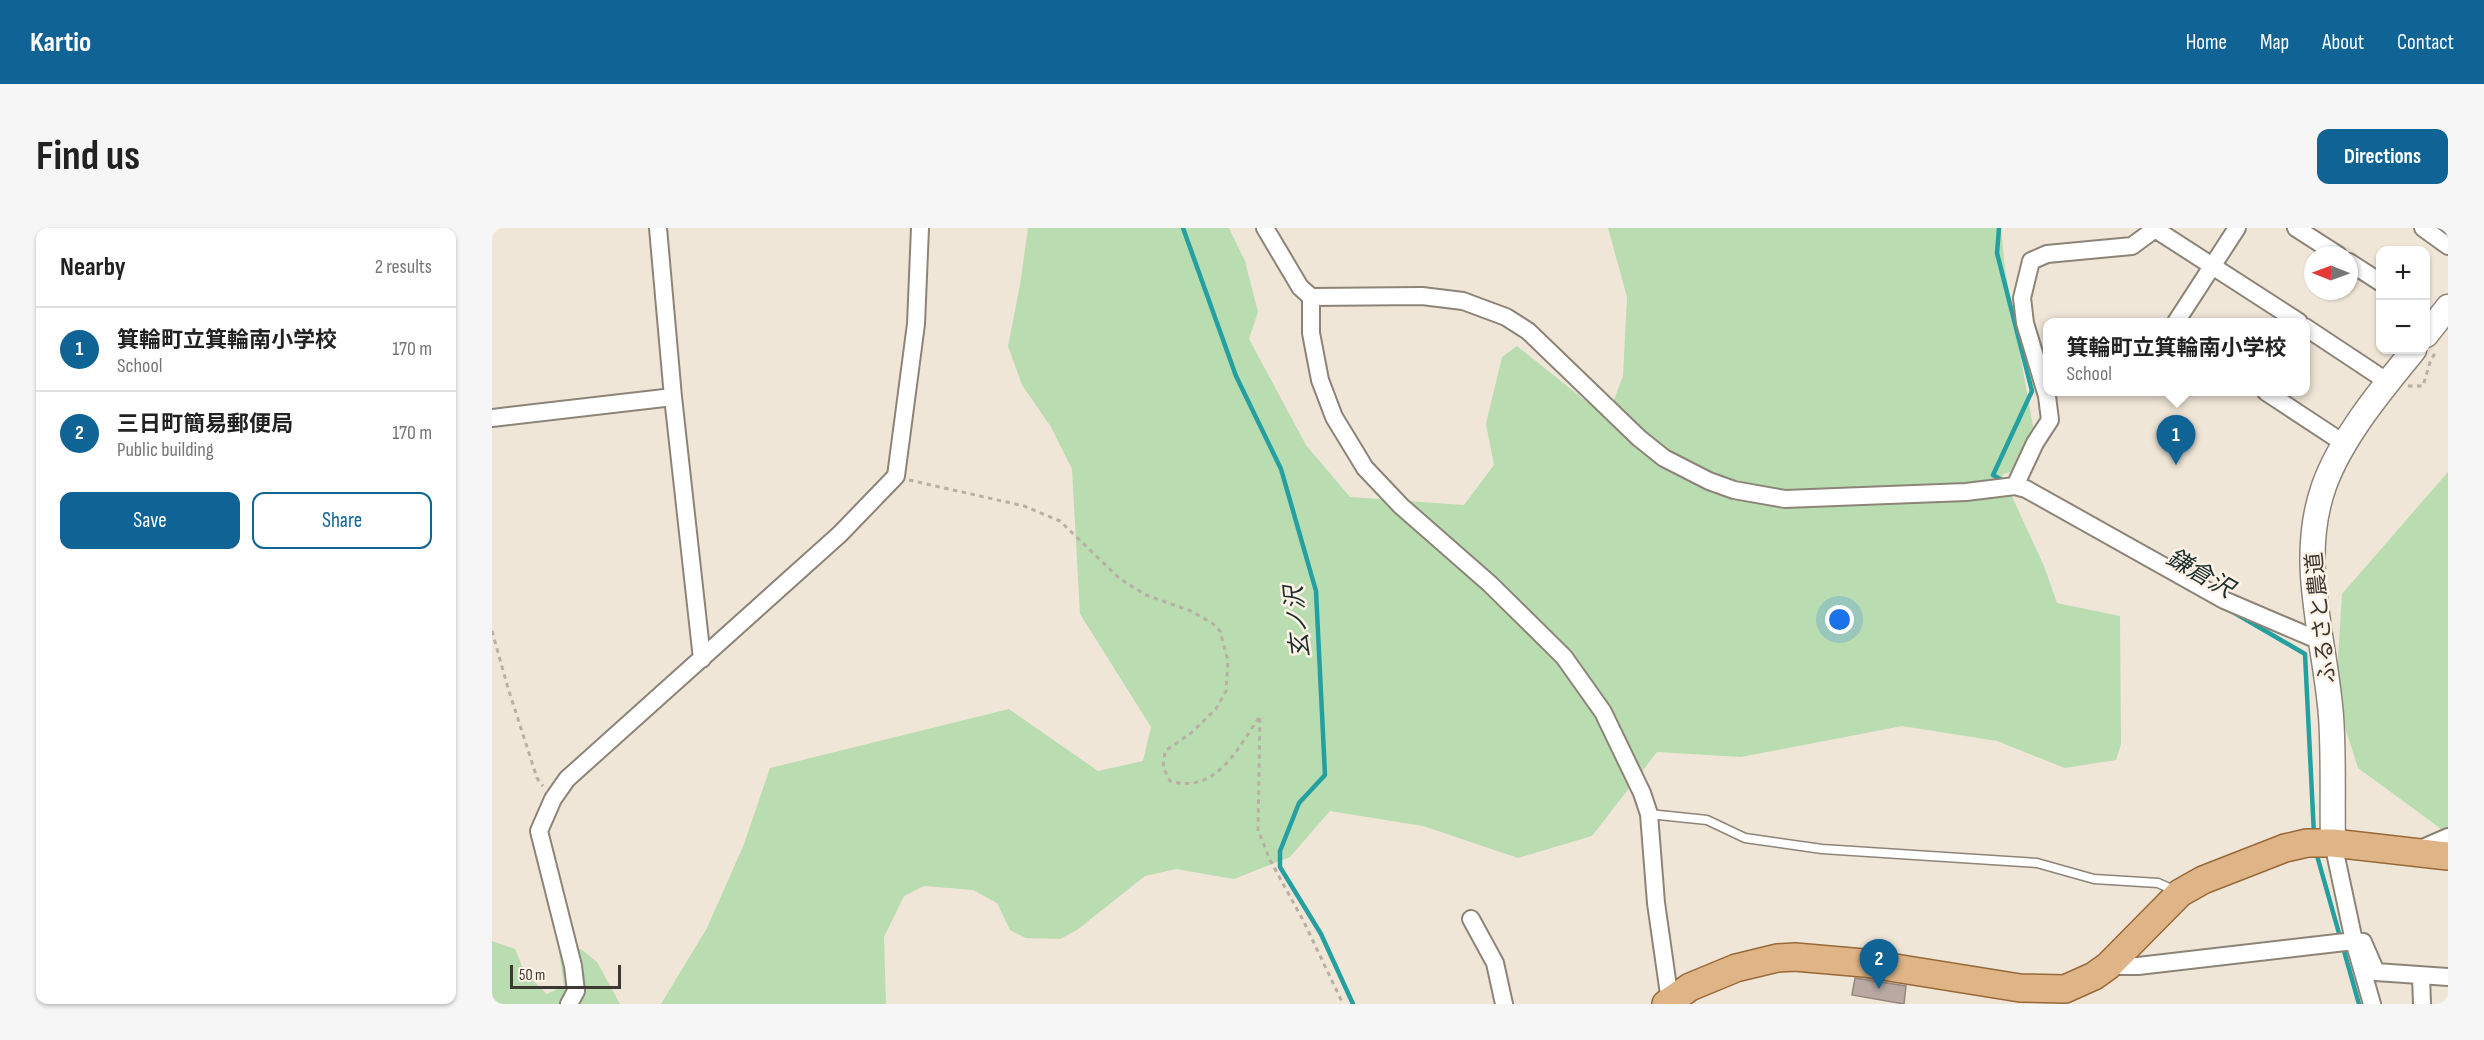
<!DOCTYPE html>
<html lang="en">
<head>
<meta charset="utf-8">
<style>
  body { margin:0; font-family:"Sofia Sans Condensed","Noto Sans JP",sans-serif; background:#f6f6f6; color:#222 }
  .controls { position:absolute; right:18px; top:18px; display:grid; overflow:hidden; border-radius:12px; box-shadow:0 2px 4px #0004 }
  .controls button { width:54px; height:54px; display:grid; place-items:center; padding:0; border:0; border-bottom:2px solid #e0e0e0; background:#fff; color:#222; font:30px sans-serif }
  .compass { position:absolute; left:1812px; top:18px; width:54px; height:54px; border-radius:50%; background:#fff; box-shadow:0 2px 4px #0004; rotate:271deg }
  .scale { position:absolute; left:18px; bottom:15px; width:111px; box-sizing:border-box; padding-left:6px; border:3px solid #3c3832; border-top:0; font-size:16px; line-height:21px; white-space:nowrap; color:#3c3832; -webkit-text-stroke:4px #fef3e6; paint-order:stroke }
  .you { position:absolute; left:1348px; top:392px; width:21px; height:21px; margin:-15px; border:4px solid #fff; border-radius:50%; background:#1a73e8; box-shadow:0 0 0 9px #1a73e833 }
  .badge { display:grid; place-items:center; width:39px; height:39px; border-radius:50%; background:#0f6495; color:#fff; font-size:20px; font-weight:700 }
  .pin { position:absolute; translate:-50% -50px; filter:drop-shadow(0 2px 3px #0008) }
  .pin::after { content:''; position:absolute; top:32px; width:21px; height:18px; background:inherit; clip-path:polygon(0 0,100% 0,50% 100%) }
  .popup { position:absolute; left:1551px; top:90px; width:267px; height:78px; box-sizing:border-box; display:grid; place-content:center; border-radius:12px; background:#fff; filter:drop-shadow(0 2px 4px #0005); font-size:20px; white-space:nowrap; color:#767676 }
  .popup b { font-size:22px; color:#222 }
  .popup::after { content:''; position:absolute; left:50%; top:100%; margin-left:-12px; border:12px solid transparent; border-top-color:#fff }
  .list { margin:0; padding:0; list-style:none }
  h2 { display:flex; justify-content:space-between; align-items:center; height:78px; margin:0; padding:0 24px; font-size:26px }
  h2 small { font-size:20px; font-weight:400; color:#767676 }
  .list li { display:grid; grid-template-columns:39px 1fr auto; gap:18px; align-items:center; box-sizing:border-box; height:84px; padding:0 24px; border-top:2px solid #e0e0e0 }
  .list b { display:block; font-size:22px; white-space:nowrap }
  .list p { margin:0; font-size:20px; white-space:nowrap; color:#767676 }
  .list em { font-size:20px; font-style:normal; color:#767676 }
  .actions { display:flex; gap:12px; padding:18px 24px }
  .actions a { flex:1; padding:14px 0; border:2px solid #0f6495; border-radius:12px; text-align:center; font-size:21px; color:#0f6495 }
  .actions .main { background:#0f6495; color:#fff }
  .map { position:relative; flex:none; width:1956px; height:776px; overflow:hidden; border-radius:12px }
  header { display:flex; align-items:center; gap:36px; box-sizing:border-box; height:84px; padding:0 30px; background:#0f6495; color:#fff }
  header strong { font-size:28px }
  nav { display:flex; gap:33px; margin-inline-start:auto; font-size:21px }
  .intro { display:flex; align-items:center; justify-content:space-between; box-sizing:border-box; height:144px; padding:0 36px }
  h1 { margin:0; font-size:42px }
  .button { padding:15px 27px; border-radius:12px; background:#0f6495; color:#fff; font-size:21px; font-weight:700 }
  main { display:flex; gap:36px; padding:0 36px }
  aside { flex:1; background:#fff; border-radius:12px; box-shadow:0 2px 4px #0004 }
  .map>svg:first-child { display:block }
</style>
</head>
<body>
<header>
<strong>Kartio</strong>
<nav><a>Home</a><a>Map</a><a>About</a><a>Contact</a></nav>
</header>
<div class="intro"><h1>Find us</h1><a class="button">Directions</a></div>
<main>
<aside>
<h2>Nearby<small>2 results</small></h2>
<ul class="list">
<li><span class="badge">1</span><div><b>箕輪町立箕輪南小学校</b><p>School</p></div><em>170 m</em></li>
<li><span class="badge">2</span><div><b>三日町簡易郵便局</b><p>Public building</p></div><em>170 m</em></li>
</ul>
<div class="actions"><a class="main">Save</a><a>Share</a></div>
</aside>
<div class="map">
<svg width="1956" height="776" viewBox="0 0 1956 776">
  <rect width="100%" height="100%" fill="#f0e6d8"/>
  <path fill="#b9dcb1" d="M536,0H737L753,33L766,84L757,111L814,217L858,269L972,277L1002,237L994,196L1010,129L1025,118L1115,190L1131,148L1135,69L1116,0H1509L1513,41L1547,232L1510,247L1552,338L1565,375L1628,388L1629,516L1624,532L1573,540L1505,513L1410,498L1249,529L1165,524L1100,608L1026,630L931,598L838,583L798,629L742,651L684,641L653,648L585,702L568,711L534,710L518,702L505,675L481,662L432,658L412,668L392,709L394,776H169L215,700L252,616L278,540L517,481L606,543L651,533L659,499L588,386L580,241L559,199L530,157L516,118L528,57Z
    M1956,244V606L1866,540L1851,493L1845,445L1850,366Z
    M0,713L23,721L33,745L55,766L72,758L67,724L89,721L105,734L128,776H0Z"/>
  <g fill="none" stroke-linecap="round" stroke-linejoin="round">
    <path stroke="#25a0a1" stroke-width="4.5" d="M691,0L744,148L789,241L824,363L833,547L807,575L788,623V639L829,706L861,776
      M1507,0L1505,25L1540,163L1501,247L1513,254
      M1739,383L1813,426L1822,607
      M1824,624L1867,776"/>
  </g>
  <path fill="#baa9a2" stroke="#96867f" stroke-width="1.5" d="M1363,750L1414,758L1412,776L1360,767Z"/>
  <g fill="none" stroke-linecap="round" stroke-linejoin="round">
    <g stroke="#8d8478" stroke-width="11">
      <path id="lane" d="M1157,586L1215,592L1253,610L1330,621L1545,635L1602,651L1666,655L1684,663"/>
    </g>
    <g stroke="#8d8478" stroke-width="20">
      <path id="street" d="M166,0L181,169L210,431
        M773,0L808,59L819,69L930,68L971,73L1014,89L1036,103L1147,210L1172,230L1217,253L1242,262L1293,271L1474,264L1523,258L1534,261L1732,372L1828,413
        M1804,0L1846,27
        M1931,0L1956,18
        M1857,34L1888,54
        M819,69V105L828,152L842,189L873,240L909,278L998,356L1072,429L1111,484L1150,565L1157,586L1164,675L1178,773
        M1684,94L1745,0
        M1813,99L1896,154
        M1774,164L1853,216
        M0,190L181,169
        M1523,258L1543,215L1558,192L1555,168L1533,95L1530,70L1539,33L1555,26L1640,18L1663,1L1807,94
        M1841,615L1862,713L1880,776
        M1926,622L1956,609
        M979,691L1003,735L1012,776
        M1616,738H1646L1862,713L1871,714L1884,744L1956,749
        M1929,748L1930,776
        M77,776L84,763L81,738L47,603L61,571L75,551L348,306L404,248L424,96L428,0"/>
    </g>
    <g stroke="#8d8478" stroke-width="27">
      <path id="secondary" d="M1934,107L1956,79
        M1841,615C1840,573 1842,530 1839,488C1833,410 1805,334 1832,258C1849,210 1890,161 1922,122"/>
    </g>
    <g stroke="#986937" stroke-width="30">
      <path id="primary" d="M1174,776L1198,759L1244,740L1285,730L1303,729L1372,735L1528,760L1573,761L1602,748L1616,738L1688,665L1711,652L1793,620L1815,615H1841L1956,628"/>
    </g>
    <path stroke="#b8b0a5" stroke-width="3" stroke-dasharray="4.5 4.5" stroke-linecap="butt" d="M1916,158H1931L1939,131L1945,123
      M417,252L532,278L568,293L628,351L654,367L699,383L720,395L728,403L736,433L734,463L724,481L699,505L673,523L671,539L678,553C724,567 746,520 768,488L766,602L778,632L812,694L851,776
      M0,403L16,460L45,550L51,558"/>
    <use href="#lane" stroke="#fff" stroke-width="8"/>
    <use href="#street" stroke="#fff" stroke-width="16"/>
    <use href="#secondary" stroke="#fff" stroke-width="24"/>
    <use href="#primary" stroke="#dfb588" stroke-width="27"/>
  </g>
  <g text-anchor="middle" stroke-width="5" stroke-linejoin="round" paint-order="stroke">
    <g font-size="22" fill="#3c3832" stroke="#fef3e6">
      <text transform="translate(1828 390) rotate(-96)" y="8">ふるさと農道</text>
    </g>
    <g font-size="24" font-style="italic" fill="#1c3030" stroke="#fef3e6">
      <text transform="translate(1708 345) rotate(30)" y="8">鎌倉沢</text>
      <text transform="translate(805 394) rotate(-96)" y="8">玄ノ沢</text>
    </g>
  </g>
</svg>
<div class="controls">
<button>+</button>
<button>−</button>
</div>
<svg class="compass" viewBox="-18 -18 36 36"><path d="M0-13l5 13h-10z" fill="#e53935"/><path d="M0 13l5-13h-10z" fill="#767676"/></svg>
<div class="scale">50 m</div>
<div class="you"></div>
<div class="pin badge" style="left:1684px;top:237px">1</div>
<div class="popup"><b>箕輪町立箕輪南小学校</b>School</div>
<div class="pin badge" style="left:1387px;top:761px">2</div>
</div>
</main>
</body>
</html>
